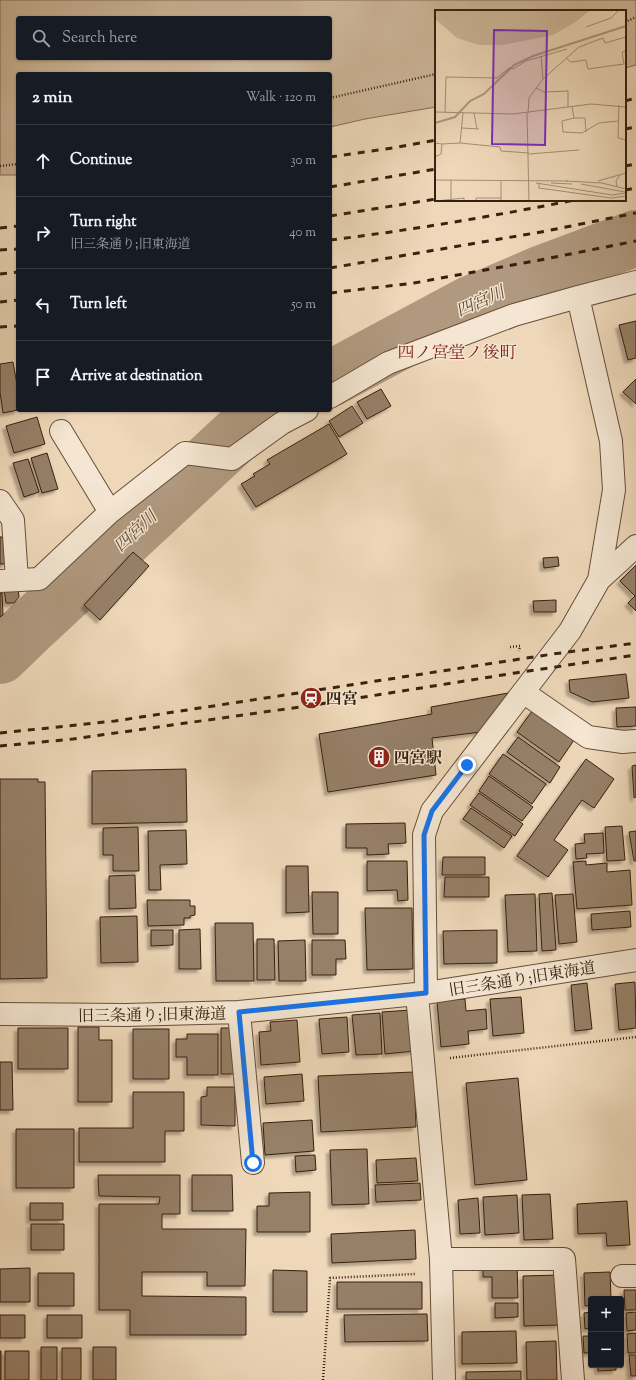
<!DOCTYPE html>
<html lang="en">
<head>
<meta charset="utf-8">
<style>
  body { margin:0; font-family:"Sorts Mill Goudy","Noto Serif JP",serif; background:#20242c; color:#f1f3f6 }
  .controls { position:absolute; right:12px; bottom:12px; display:grid; overflow:hidden; border-radius:4px; box-shadow:0 1px 3px #0004 }
  .controls button { width:36px; height:36px; display:grid; place-items:center; padding:0; border:0; border-bottom:1px solid #363941; background:#171b24; color:#f1f3f6; font:20px sans-serif }
  .stop { position:absolute; width:12px; height:12px; margin:-9px; border:3px solid #1a73e8; border-radius:50%; background:#fff }
  .stop.end { background:#1a73e8; border-color:#fff; box-shadow:0 1px 4px #0008 }
  .list { margin:0; padding:0; list-style:none }
  h2 { display:flex; justify-content:space-between; align-items:center; height:52px; margin:0; padding:0 16px; font-size:17px }
  h2 small { font-size:13px; font-weight:400; color:#9ea1a6 }
  .list li { display:grid; grid-template-columns:26px 1fr auto; gap:12px; align-items:center; box-sizing:border-box; height:72px; padding:0 16px; border-top:1px solid #363941 }
  .list b { display:block; font-size:15px; white-space:nowrap }
  .list p { margin:0; font-size:13px; white-space:nowrap; color:#9ea1a6 }
  .list em { font-size:13px; font-style:normal; color:#9ea1a6 }
  .icon { flex:none; width:22px; height:22px; fill:none; stroke:currentColor; stroke-width:2; stroke-linecap:round; stroke-linejoin:round }
  .map { position:relative; flex:none; width:636px; height:1380px; overflow:hidden }
  .search { position:absolute; background:#171b24; box-shadow:0 1px 3px #0004; left:16px; top:16px; width:316px; height:44px; display:flex; align-items:center; gap:10px; box-sizing:border-box; padding:0 14px; border-radius:4px; color:#9ea1a6; font-size:15px }
  .panel { position:absolute; background:#171b24; box-shadow:0 1px 3px #0004; left:16px; top:72px; width:316px; height:340px; border-radius:4px }
  .map>svg:first-child { display:block }
</style>
</head>
<body>
<div class="map">
<svg width="636" height="1380" viewBox="0 0 636 1380">
  <defs>
    <filter id="shadow"><feDropShadow dx="-3.5" dy="3.5" stdDeviation="1" flood-color="#0004"/></filter>
  </defs>
  <rect width="100%" height="100%" fill="#eed8b9"/>
  <filter id="stains"><feTurbulence type="fractalNoise" baseFrequency=".005" numOctaves="4"/><feColorMatrix values="0 0 0 0 .2 0 0 0 0 .09 0 0 0 0 .02 0 0 0 .5 -.17"/></filter>
  <radialGradient id="worn" r=".72"><stop offset=".6" stop-color="#630" stop-opacity="0"/><stop offset="1" stop-color="#630" stop-opacity=".3"/></radialGradient>
  <path fill="#cfb99c" stroke="#836c56" fill-rule="evenodd" d="M0,0H636V65L625,68V11H436V107L365,119L330,127V74H18V175H0ZM18,18H330V58H18Z"/>
  <g fill="none" stroke-linecap="round" stroke-linejoin="round">
    <path stroke="#b0997f" stroke-width="56" d="M330,379L470,304L540,274L636,238
      M0,656L29,628L252,421L273,410"/>
  </g>
  <path fill="#968067" stroke="#37200f" filter="url(#shadow)" d="M636,321V358L628,360L619,325Z
    M13,362L18,390V410L3,413L0,392V364Z
    M636,379V404L623,392Z
    M381,389L391,406L367,419L357,402Z
    M352,406L363,423L339,437L329,421Z
    M37,417L45,444L14,453L6,426Z
    M329,424L347,454L256,507L241,484L255,476L253,474L270,464L267,460Z
    M47,453L58,489L42,493L31,458Z
    M28,459L39,492L24,497L13,463Z
    M0,537H4L6,564H0Z
    M133,552L149,566L100,620L84,605Z
    M558,557L559,566L544,568L543,558Z
    M636,565V611L628,603L635,596L620,581Z
    M4,588H18L19,597L14,603H6Z
    M2,593L3,615L0,617V594Z
    M556,600V612H534L533,601Z
    M626,674L629,698L592,702L570,692L569,680Z
    M508,693L481,732L432,738L436,775L328,792L319,734L432,714L431,707Z
    M636,707V726L617,727L616,708Z
    M532,711L574,740L559,762L517,732Z
    M518,737L560,767L550,783L507,752Z
    M503,754L546,784L532,804L489,774Z
    M586,759L614,779L594,808L582,800L554,840L568,850L548,877L517,856Z
    M636,765V797L634,798L632,766Z
    M186,769L187,822L92,824V771Z
    M489,776L533,807L522,821L479,791Z
    M0,779H38V782H45L47,978L0,979Z
    M479,793L523,824L515,836L470,805Z
    M471,808L512,836L504,848L463,819Z
    M405,823L406,843L388,844L389,854L367,855V848H346V824Z
    M622,826L625,860L607,861L605,827Z
    M138,827L139,871H113V855H103V828Z
    M186,830L187,864L160,865L161,890H149L148,831Z
    M636,831V861H634L629,832Z
    M603,833L604,853L586,854L587,858L576,859L575,844L585,843L584,834Z
    M443,857H485V875H442Z
    M367,861H407L408,900L398,901L397,890L367,891Z
    M586,861V865L607,863V872L630,870L632,905L577,909L573,862Z
    M286,866H308L309,912L286,913Z
    M135,875L136,908L109,909V876Z
    M445,877H489V897H444Z
    M312,892H338V934H313Z
    M552,893L556,950L542,951L539,894Z
    M535,894L537,951L508,952L505,895Z
    M573,894L577,942L559,944L555,895Z
    M147,900H190V906H195V915L190,916V918H184V925L148,926Z
    M365,908H412L413,969L367,970Z
    M630,911L631,927L592,930L591,914Z
    M137,916L138,962L101,963L100,917Z
    M215,923H253L254,981H216Z
    M200,929L201,969H179V930Z
    M151,930H173V945L151,946Z
    M497,930V963L444,964L443,931Z
    M257,939H274L275,980H257Z
    M305,940L306,981H279L278,941Z
    M312,940H345L346,959H336V975H312Z
    M635,982L636,1028L619,1030L615,984Z
    M587,983L592,1029L575,1031L571,985Z
    M521,997L524,1033L493,1036L490,999Z
    M465,999L466,1011L486,1009L487,1029L468,1031L469,1044L441,1047L437,1001Z
    M411,1010L415,1051L385,1054L382,1012Z
    M380,1013L382,1054L356,1055L352,1015Z
    M347,1017L349,1052L322,1054L319,1019Z
    M297,1020L300,1062L261,1065L259,1032L271,1031L270,1022Z
    M78,1027H99V1040H112V1102H78Z
    M18,1028H68V1069H18Z
    M221,1028H235L234,1074H221Z
    M133,1029H169V1079H133Z
    M187,1034H218V1075H187V1057H176V1039H187Z
    M0,1062H12L13,1110H0Z
    M414,1072L416,1127L321,1132L318,1076Z
    M302,1074L304,1101L266,1104L264,1077Z
    M518,1078L527,1180L475,1185L466,1083Z
    M207,1087H235V1126L201,1125V1097L207,1096Z
    M133,1092H184V1131H165V1162H79V1128H133Z
    M312,1120L314,1151L265,1155L263,1123Z
    M16,1129H74V1188H16Z
    M367,1149L369,1204L332,1205L330,1150Z
    M315,1155L316,1170L296,1172L295,1156Z
    M416,1158L418,1181L377,1183L376,1160Z
    M98,1175H180V1214H162V1229H246L245,1286H207V1272H142V1296L246,1297V1335H130V1310H99V1204H159L160,1197L99,1196Z
    M192,1175H232L233,1211H192Z
    M420,1183L421,1200L376,1202L375,1185Z
    M310,1192V1232H257V1206H269V1193Z
    M550,1194L553,1239L524,1240L522,1195Z
    M517,1195L519,1233L485,1235L483,1197Z
    M478,1198L480,1233L460,1234L458,1200Z
    M627,1201L630,1245L607,1246L606,1233L578,1234L577,1204Z
    M30,1203H63V1220H30Z
    M31,1224H64V1250H31Z
    M415,1230L416,1259L332,1263L331,1234Z
    M517,1262L518,1298H492V1277H483V1263Z
    M30,1268V1302H0V1269Z
    M273,1270L307,1271V1312H273Z
    M610,1272L611,1299H591V1305L585,1306L584,1273Z
    M38,1273H74V1306H38Z
    M559,1275L560,1325L524,1326L523,1276Z
    M337,1282H422V1309H337Z
    M624,1290H636V1310H625Z
    M495,1303H518V1317L495,1318Z
    M591,1312V1328L585,1329L584,1313Z
    M636,1312V1330L627,1331L626,1313Z
    M427,1314L428,1341L345,1342L344,1315Z
    M0,1315H25V1338H0Z
    M47,1315H82V1338H47Z
    M516,1331L517,1363L462,1364V1332Z
    M636,1333V1353H628L627,1334Z
    M583,1336H591V1353H584Z
    M556,1341L557,1380H527L526,1342Z
    M41,1347H57V1380H41Z
    M93,1347H116V1380H93Z
    M62,1348H81V1380H62Z
    M0,1351H1V1380H0Z
    M5,1351H29V1380H5Z
    M629,1355H636V1376H631Z
    M598,1365H616V1370L598,1371Z
    M521,1371V1380H466V1372Z"/>
  <g fill="none" stroke-linecap="round" stroke-linejoin="round">
    <g stroke="#654e3a" stroke-width="24">
      <path id="minor" d="M330,397L388,363L514,315L578,297L636,282
        M61,431L110,512
        M0,501L13,520L17,580
        M599,580L636,546
        M0,581L39,579L110,512L185,453L232,459L282,423L307,410
        M523,692L588,737L623,742L636,741
        M426,993L424,835L432,811L570,631L599,580L614,490L611,441L578,297
        M417,994L441,1259L444,1380
        M239,1012L253,1163
        M0,1014L126,1015L239,1012L426,993L636,960
        M441,1259H564L573,1380
        M622,1276H636"/>
    </g>
    <path stroke="#37200f" stroke-width="2.5" stroke-dasharray="1 2" stroke-linecap="butt" d="M625,22L636,17
      M330,98L436,74
      M0,166L18,164
      M510,647L520,646L519,651
      M450,1058L636,1037
      M323,1380L330,1278L415,1274"/>
    <use href="#minor" stroke="#f4e6d2" stroke-width="22"/>
    <path stroke="#37200f" stroke-width="3" stroke-dasharray="7 7" stroke-linecap="butt" d="M625,101L636,98
      M625,129L636,127
      M330,157L393,148L436,140
      M625,166L636,164
      M330,187L436,169
      M625,190L636,188
      M330,216L436,199
      M0,228L18,226
      M330,240C412,230 494,216 575,200
      M0,250L18,249
      M330,268L541,232L636,213
      M0,274L18,272
      M330,293L414,283L535,261L636,241
      M0,302L18,300
      M0,327L18,326
      M0,733L115,721L553,654L636,643
      M0,746L73,739L314,705L515,673L636,655"/>
  </g>
  <g fill="none" stroke-linecap="round" stroke-linejoin="round">
    <path stroke="#1a73e8" stroke-width="5" d="M253,1163L239,1012L426,993L424,835L432,811L467,765"/>
  </g>
  <defs>
    <g id="station-disc" transform="scale(1.15)"><circle r="9.5" fill="#8f2418" stroke="#f4e6d2"/><path d="M-3-6H3Q5-6 5-4V2Q5 4 3 4L4.5 6H3L1.5 4h-3L-3 6H-4.5L-3 4Q-5 4-5 2V-4Q-5-6-3-6ZM-3.5-4v3h7v-3ZM-3.5 1v1.5H-2V1ZM2 1v1.5H3.5V1Z" fill="#fff"/></g>
    <g id="building-disc" transform="scale(1.15)"><circle r="9.5" fill="#8f2418" stroke="#f4e6d2"/><path d="M-4-6H4V6H1V3H-1V6H-4ZM-2.5-4.3h1.7v1.8h-1.7ZM.8-4.3h1.7v1.8H.8ZM-2.5-1h1.7V.8h-1.7ZM.8-1h1.7V.8H.8Z" fill="#fff"/></g>
  </defs>
  <g fill-rule="evenodd">
    <use href="#station-disc" x="311" y="698"/>
    <use href="#building-disc" x="379" y="757"/>
  </g>
  <g text-anchor="middle" stroke-width="3" stroke-linejoin="round" paint-order="stroke">
    <g font-size="16" font-weight="bold" fill="#37200f" stroke="#f4e6d2" text-anchor="start">
      <text x="326" y="704">四宮</text>
      <text x="394" y="763">四宮駅</text>
    </g>
    <g font-size="16" fill="#37200f" stroke="#f4e6d2">
      <text transform="translate(522 978) rotate(-9)" y="6">旧三条通り;旧東海道</text>
      <text transform="translate(152 1014) rotate(-1)" y="6">旧三条通り;旧東海道</text>
    </g>
    <g font-size="17" font-style="italic" fill="#614a36" stroke="#f4e6d2">
      <text transform="translate(480 301) rotate(-24)" y="6">四宮川</text>
      <text transform="translate(135 531) rotate(-43)" y="6">四宮川</text>
    </g>
    <g font-size="17" fill="#7a1f14" stroke="#f4e6d2">
      <text x="457" y="358">四ノ宮堂ノ後町</text>
    </g>
  </g>
  <g transform="translate(435 10)">
    <rect width="191" height="191" fill="#eed8b9"/>
    <path d="M0,0H155L142,11L118,25L68,35H44L22,28L0,9Z" fill="#cfb99c"/>
    <path fill="none" stroke="#b0997f" stroke-width="2" d="M0,113L20,107L35,91L49,84L79,55L98,46L191,16"/>
    <path fill="none" stroke="#a58e75" stroke-width="1" d="M151,17L176,8L184,0M131,48L136,52L151,50L153,59L189,54L187,42L191,41M108,69L144,37L168,28L170,33L191,27M101,78L109,82L133,81V97M184,95L183,128L191,130M137,96L139,108L127,111L128,122L147,123L164,113L183,111M0,102L78,104L156,94L191,97M10,102L11,67L62,68L74,58L78,59L91,51L132,39M28,103L25,133L65,137L66,141L94,143M39,103L42,119M92,103L94,191M93,103L94,88L108,69L106,46M139,108H150L151,122M27,118L44,119M0,133L7,134L6,144L0,147M7,134L25,133M94,144L144,140M0,170L133,171M131,171L167,173L191,179M163,171L191,163M101,173L177,185L191,183M116,173L137,174M104,174V178L176,188L191,186M146,174L190,182M182,177L181,171L185,165M16,190V170M66,190V171M1,191L29,188V191M41,191V188H66"/>
    <path fill="#7b2cbf" fill-opacity="0.15" stroke="#7b2cbf" stroke-width="2" d="M59,20L112,21L110,135L57,134Z"/>
    <rect width="191" height="191" fill="none" stroke="#37200f" stroke-width="2"/>
  </g>
  <rect width="100%" height="100%" filter="url(#stains)"/>
  <rect width="100%" height="100%" fill="url(#worn)"/>
</svg>
<div class="controls">
<button>+</button>
<button>−</button>
</div>
<div class="stop" style="left:253px;top:1163px"></div>
<div class="stop end" style="left:467px;top:765px"></div>
<div class="search"><svg class="icon" aria-label="search" viewBox="0 0 24 24"><circle cx="10" cy="10" r="6"/><path d="M15 15l6 6"/></svg>Search here</div>
<section class="panel">
<h2>2 min<small>Walk · 120 m</small></h2>
<ul class="list">
<li><svg class="icon" aria-label="ahead" viewBox="0 0 24 24"><path d="M12 20V5M6 11l6-6 6 6"/></svg><div><b>Continue</b></div><em>30 m</em></li>
<li><svg class="icon" aria-label="right" viewBox="0 0 24 24"><path d="M7 20v-9h11M14 6l5 5-5 5"/></svg><div><b>Turn right</b><p>旧三条通り;旧東海道</p></div><em>40 m</em></li>
<li><svg class="icon" aria-label="left" viewBox="0 0 24 24"><path d="M17 20v-9H6M10 6l-5 5 5 5"/></svg><div><b>Turn left</b></div><em>50 m</em></li>
<li><svg class="icon" aria-label="arrive" viewBox="0 0 24 24"><path d="M6 21V4h12l-3 4 3 4H6"/></svg><div><b>Arrive at destination</b></div></li>
</ul>
</section>
</div>
</body>
</html>
